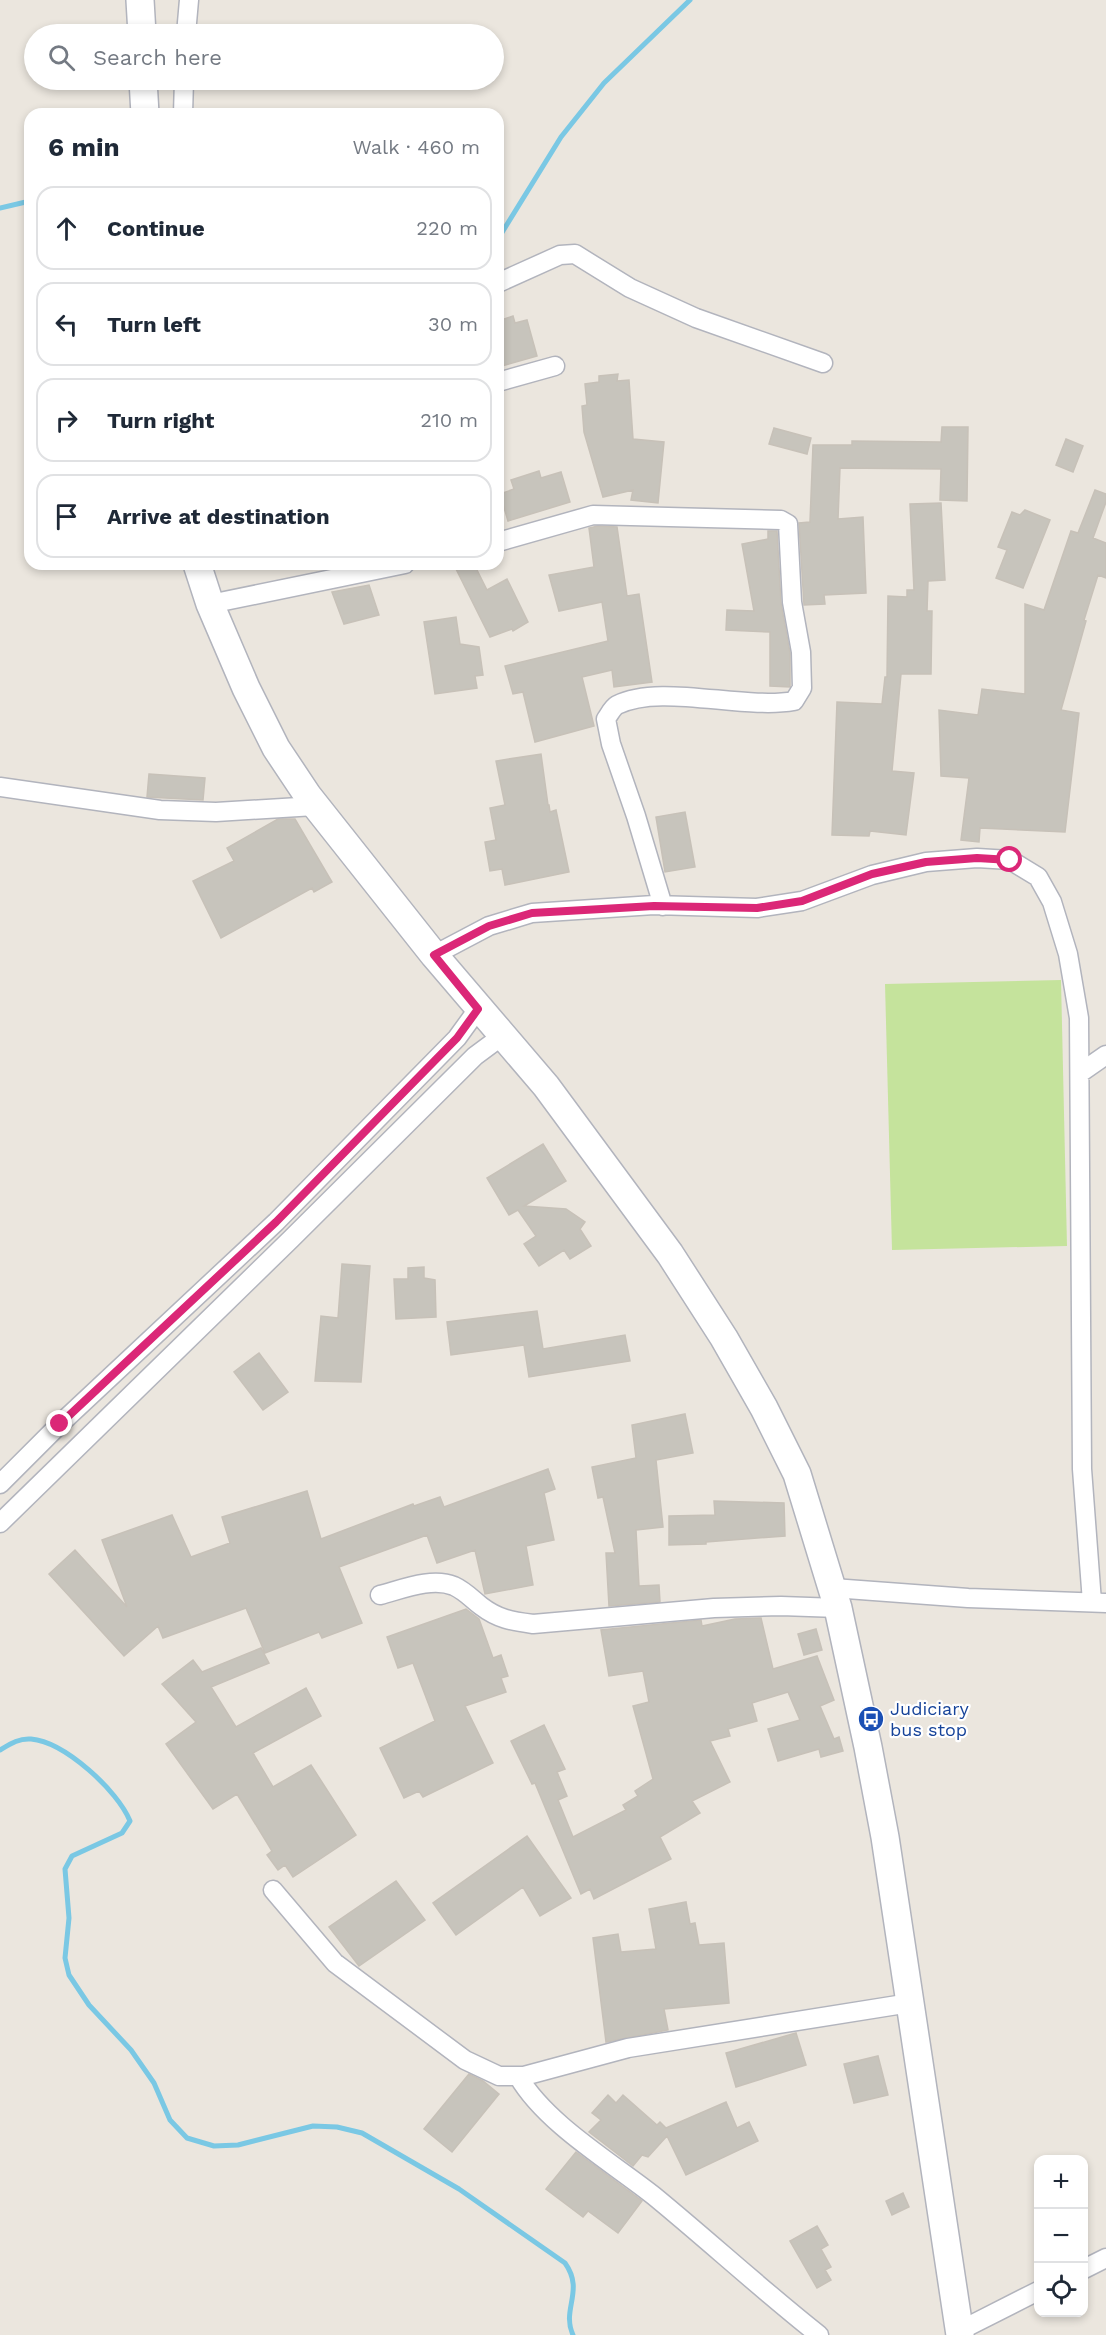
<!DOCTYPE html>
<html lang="en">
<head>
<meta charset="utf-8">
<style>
  body { margin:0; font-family:"Work Sans",sans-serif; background:#f2f2f3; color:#1f2937 }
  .controls { position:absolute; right:18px; bottom:18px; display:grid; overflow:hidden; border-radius:12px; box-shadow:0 3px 9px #0003 }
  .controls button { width:54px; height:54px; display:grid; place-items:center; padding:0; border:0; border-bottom:2px solid #e0e1e3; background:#fff; color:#1f2937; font:30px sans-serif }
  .stop { position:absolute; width:18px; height:18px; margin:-14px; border:4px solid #db2777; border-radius:50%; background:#fff }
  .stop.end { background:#db2777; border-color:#fff; box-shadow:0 2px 6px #0008 }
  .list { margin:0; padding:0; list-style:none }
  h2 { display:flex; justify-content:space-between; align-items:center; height:78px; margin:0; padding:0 24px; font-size:26px }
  h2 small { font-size:20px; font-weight:400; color:#747a83 }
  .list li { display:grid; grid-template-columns:39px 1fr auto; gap:18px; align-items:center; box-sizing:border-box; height:84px; margin:0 12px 12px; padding:0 12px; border:2px solid #e0e1e3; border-radius:18px }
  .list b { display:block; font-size:22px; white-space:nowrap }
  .list em { font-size:20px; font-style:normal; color:#747a83 }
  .icon { flex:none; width:33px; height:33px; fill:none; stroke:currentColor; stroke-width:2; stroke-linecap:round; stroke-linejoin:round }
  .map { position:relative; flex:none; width:1106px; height:2335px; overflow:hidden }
  .search { position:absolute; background:#fff; box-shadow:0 3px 9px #0003; left:24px; top:24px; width:480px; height:66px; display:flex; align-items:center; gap:15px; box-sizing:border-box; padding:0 21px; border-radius:33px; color:#747a83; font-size:22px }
  .panel { position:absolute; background:#fff; box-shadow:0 3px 9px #0003; left:24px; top:108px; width:480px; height:462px; border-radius:18px }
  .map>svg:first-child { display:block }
</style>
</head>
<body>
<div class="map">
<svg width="1106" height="2335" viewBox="0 0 1106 2335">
  <rect width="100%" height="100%" fill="#ebe6de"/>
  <path fill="#c5e39c" d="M1061,980L1067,1246L892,1250L885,984Z"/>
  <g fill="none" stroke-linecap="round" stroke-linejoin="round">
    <path stroke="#7ac8e4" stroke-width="5" d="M0,208L30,201
      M498,239L561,137L604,83L690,0
      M0,1750C10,1744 19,1738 31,1739C65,1742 118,1791 130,1821L122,1833L72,1856L65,1869L69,1918L65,1958L69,1975L89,2005L131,2050L154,2083L170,2120L187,2138L214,2146L238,2145L313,2126L337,2127L362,2133L459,2189L565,2263C585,2291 561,2309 573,2335"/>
  </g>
  <path fill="#c7c4bc" stroke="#c7c1b8" stroke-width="1.5" d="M513,316L515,323L527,320L537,356L498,367V321Z
    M618,374L617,381L629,380L633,439L664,442L658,503L631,500L633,490L603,497L584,432L582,406L587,405L585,384L599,382V376Z
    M942,427H968L967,501L940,500L941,469L840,468L838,519L863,517L866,593L824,595L825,604L804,605L799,523L810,522L813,445H852V441L941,442Z
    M774,428L811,438L807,454L769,444Z
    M1066,439L1083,446L1073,472L1056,465Z
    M539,471L541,478L561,472L570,502L508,521L500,494L514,489L511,480Z
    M1095,490L1106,494V502L1093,538L1106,543V578L1098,575L1084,620L1086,621L1061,710L1079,713L1065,832L980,828L979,842L961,840L969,778L941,776L939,710L978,715L982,689L1025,694V604L1044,610L1071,531L1078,533Z
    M941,503L945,580L928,581L927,611H932L931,674H901L892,771L914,773L906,835L870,831L869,836L832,835L837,702L882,704L885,677H887L888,596L907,597V590H914L910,504Z
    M1025,510L1050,520L1023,588L996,578L1007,550L998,547L1012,512L1020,515Z
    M598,526L617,527L627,596L639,594L652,682L614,687L612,670L582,677L594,726L535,742L523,692L513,694L505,666L608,641L602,602L559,611L549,575L594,567L589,528Z
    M768,531H777L781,603L790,653V687L770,686V632L726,630L727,610L754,611L742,544L768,539Z
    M465,564H474L487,590L507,579L528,622L513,631L512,629L490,637L455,567Z
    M369,585L379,615L344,624L332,592Z
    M456,617L460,644L479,647L483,675L475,676L477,688L435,694L424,622Z
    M541,754L548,805H549L550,812L556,810L569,872L505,885L502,869L490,871L485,842L496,840L490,808L505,805L496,761Z
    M149,774L205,778L203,800L147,797Z
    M685,812L695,867L665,872L656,817Z
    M278,819H295L332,882L314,892L312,888L221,938L193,881L234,861L227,848Z
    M543,1144L566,1181L524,1206L566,1209L585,1222L580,1229L591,1246L570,1259L564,1250L539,1266L524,1244L536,1236L518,1210L509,1215L487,1178Z
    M342,1264L370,1266L361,1382L315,1381L321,1316L338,1318Z
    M424,1267V1278L435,1280L436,1317L396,1319L394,1279H408V1268Z
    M537,1311L543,1349L625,1335L630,1361L529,1377L524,1345L451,1355L447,1322Z
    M259,1353L288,1392L263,1410L234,1372Z
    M685,1414L693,1453L656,1460L663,1527L636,1530L639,1586L659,1585L660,1602L609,1606L606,1553H615L603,1497L598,1498L592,1467L636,1458L632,1425Z
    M548,1469L555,1489L544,1493L554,1540L526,1546L533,1585L485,1594L475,1550L437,1563L427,1535L339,1567L362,1623L322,1638L319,1632L265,1653L246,1608L163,1638L158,1626L124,1656L49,1574L75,1550L127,1607L102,1540L172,1515L191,1557L230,1543L222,1517L307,1491L321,1539L413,1504L414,1506L440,1497L444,1507Z
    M714,1501L784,1503L785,1536L706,1542V1544L669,1545V1516L715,1515Z
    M466,1609L479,1619L493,1658L501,1655L508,1676L501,1678L506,1692L465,1706L493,1763L423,1797L419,1791L404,1798L380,1748L435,1721L413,1663L398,1668L387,1637Z
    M761,1618L773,1669L817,1656L834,1700L820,1706L834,1739L839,1737L843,1751L821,1757L819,1749L778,1761L768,1729L800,1720L788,1692L752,1703L757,1721L728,1729L730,1736L710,1741L730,1782L692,1801L700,1813L660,1837L671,1859L594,1899L590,1889L581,1894L535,1783L532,1784L511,1741L544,1725L565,1769L557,1772L567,1796L558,1800L573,1837L626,1810L623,1805L638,1796L635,1791L653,1779L633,1706L649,1702L643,1671L609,1676L601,1630L701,1620L702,1626L735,1619Z
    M816,1629L822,1650L804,1655L798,1634Z
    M261,1648L269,1663L211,1687L236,1727L306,1688L321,1716L253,1753L273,1787L311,1765L356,1835L293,1877L285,1865L278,1870L267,1855L272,1851L237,1794L213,1809L166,1744L196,1722L162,1684L193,1660L202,1672Z
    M527,1836L571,1898L540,1916L523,1887L456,1935L433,1903Z
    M396,1881L425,1920L359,1966L329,1927Z
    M686,1902L690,1924L695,1923L699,1945L724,1943L729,2003L664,2009L668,2030L606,2042L593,1938L618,1934L621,1952L656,1949L649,1909Z
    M796,2033L806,2065L736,2087L726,2053Z
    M878,2056L888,2095L854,2103L844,2064Z
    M469,2074L483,2081L499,2094L452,2152L424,2129Z
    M608,2095L616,2103L623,2095L657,2125L660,2122L666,2128L726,2102L737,2128L749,2122L758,2141L686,2175L667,2136L648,2157L642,2155L633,2166L589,2132L601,2120L592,2113Z
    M576,2152L642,2201L618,2233L588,2211L583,2217L546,2189Z
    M903,2193L909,2207L892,2215L886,2201Z
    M817,2226L828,2245L821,2249L831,2267L825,2270L831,2280L817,2288L790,2241Z"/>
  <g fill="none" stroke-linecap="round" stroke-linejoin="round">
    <g stroke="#b2b4bd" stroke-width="21">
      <path id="minor" d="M186,34L189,0
        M183,114L184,80
        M498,283L560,255L575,254L630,288L696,318L823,363
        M498,382L555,366
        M498,542L593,515L781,520L788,524L792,602L801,652L802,688L794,701C742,710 660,683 617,705C612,708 609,715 606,719L611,744L636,816L663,906
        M210,604L405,564
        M0,787L160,810L216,812L315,806
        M434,955L489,926L532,913L654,905L757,908L802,901L872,875L926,862L977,858L1010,860L1038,877L1052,902L1068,954L1079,1018L1082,1469L1092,1602
        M1080,1073L1106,1055
        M0,1484L60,1424L276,1222L457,1038L478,1009
        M0,1523L291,1239L475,1056L502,1036
        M833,1588L968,1598L1106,1603
        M380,1595C403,1589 432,1577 454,1586C465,1591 472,1599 481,1606C498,1619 511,1621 533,1624L714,1608L781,1606L838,1608
        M273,1890L335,1963L465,2060L499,2076H524L628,2048L910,2003
        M518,2076C545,2123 611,2162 654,2196C710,2242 762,2290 819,2335
        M1084,2269L1106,2258
        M959,2331L1038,2291"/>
    </g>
    <g stroke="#b2b4bd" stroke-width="30">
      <path id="secondary" d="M140,0L142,34
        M143,80L145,114
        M197,564L210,604L246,688L276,748L308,796L434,955L546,1086L670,1254L724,1338L764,1408L797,1474L838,1608L868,1747L885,1837L960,2335"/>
    </g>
    <use href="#minor" stroke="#fff" stroke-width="18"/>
    <use href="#secondary" stroke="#fff" stroke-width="27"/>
  </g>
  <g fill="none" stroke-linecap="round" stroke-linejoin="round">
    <path stroke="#db2777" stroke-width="8" d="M60,1424L276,1222L457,1038L478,1009L434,955L489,926L532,913L654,906L757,908L802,901L872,874L926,862L977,858L1010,860"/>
  </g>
  <defs>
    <g id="bus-disc" transform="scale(1.35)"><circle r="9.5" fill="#1a4fb4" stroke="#fff"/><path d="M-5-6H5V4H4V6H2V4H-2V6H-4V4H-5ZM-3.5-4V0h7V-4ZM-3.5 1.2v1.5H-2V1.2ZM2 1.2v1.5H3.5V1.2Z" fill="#fff"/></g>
  </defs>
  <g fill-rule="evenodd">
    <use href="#bus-disc" x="871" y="1719"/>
  </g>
  <g text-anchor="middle" stroke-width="4.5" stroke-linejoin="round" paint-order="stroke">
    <g font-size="18" fill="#164399" stroke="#fff" text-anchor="start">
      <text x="890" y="1715">Judiciary<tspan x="890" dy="21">bus stop</tspan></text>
    </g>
  </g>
</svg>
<div class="controls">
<button>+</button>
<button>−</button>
<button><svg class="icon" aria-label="locate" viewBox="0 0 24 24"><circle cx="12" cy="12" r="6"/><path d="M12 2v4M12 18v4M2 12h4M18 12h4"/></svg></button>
</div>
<div class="stop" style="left:1010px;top:860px"></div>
<div class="stop end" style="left:60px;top:1424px"></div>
<div class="search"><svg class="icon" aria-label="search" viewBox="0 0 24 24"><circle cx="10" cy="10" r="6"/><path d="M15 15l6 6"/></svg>Search here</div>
<section class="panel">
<h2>6 min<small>Walk · 460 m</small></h2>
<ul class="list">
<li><svg class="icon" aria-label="ahead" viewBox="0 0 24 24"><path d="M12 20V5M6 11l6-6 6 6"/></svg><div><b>Continue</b></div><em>220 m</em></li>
<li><svg class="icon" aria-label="left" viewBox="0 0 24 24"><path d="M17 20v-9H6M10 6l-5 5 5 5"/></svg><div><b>Turn left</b></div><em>30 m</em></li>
<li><svg class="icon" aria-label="right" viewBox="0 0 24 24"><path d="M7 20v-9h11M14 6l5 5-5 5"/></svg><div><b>Turn right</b></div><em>210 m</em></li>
<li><svg class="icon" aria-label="arrive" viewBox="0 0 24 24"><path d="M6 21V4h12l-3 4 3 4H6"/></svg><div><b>Arrive at destination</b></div></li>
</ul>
</section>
</div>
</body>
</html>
